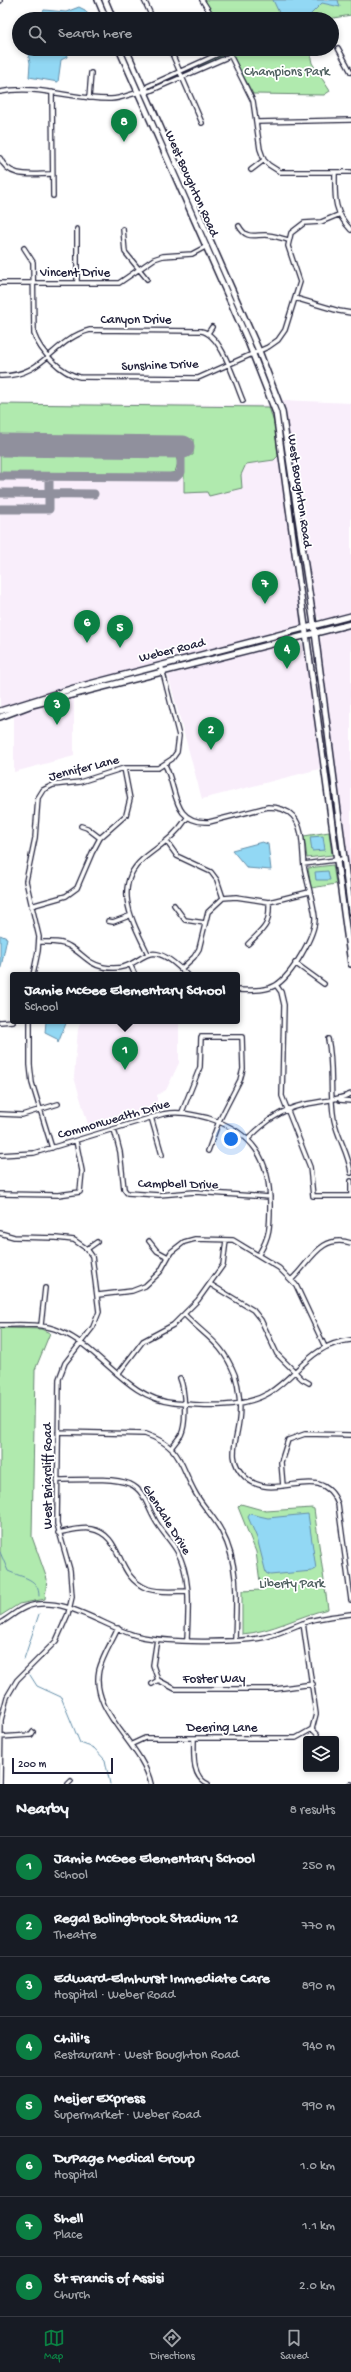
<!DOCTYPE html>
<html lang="en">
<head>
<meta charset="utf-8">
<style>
  :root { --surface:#171b24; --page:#20242c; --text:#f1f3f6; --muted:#9ea1a6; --line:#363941; --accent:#0b8043 }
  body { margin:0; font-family:"Gochi Hand",sans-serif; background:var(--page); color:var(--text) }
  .controls { position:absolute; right:12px; bottom:12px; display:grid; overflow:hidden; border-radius:4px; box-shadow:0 2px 6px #0003 }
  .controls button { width:36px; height:36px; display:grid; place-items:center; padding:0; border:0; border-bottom:1px solid var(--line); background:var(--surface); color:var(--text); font:20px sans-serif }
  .scale { position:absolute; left:12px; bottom:10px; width:101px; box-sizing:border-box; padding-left:4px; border:2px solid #22223b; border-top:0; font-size:11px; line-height:14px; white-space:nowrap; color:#22223b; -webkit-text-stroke:3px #fff; paint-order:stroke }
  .you { position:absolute; left:231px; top:1139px; width:14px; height:14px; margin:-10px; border:3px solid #fff; border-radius:50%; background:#1a73e8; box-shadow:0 0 0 6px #1a73e833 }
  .badge { display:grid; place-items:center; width:26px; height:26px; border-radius:50%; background:var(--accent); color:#fff; font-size:13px; font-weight:700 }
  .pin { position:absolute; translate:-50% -33px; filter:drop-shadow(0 1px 2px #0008) }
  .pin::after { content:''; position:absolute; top:21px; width:14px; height:12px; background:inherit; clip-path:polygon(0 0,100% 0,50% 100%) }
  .popup { position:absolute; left:10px; top:972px; width:230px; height:52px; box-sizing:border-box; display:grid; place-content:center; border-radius:4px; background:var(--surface); filter:drop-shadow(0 1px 3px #0005); font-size:13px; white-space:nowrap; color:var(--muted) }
  .popup b { font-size:15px; color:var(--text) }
  .popup::after { content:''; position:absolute; left:50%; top:100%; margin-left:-8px; border:8px solid transparent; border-top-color:var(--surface) }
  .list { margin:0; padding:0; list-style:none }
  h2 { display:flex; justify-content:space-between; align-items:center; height:52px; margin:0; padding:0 16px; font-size:17px }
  h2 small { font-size:13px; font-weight:400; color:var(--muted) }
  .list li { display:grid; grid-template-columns:26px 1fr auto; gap:12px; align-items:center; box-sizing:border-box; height:60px; padding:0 16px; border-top:1px solid var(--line) }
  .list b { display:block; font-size:15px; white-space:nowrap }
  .list p { margin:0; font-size:13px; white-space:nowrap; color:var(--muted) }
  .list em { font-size:13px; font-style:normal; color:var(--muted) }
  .icon { flex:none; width:22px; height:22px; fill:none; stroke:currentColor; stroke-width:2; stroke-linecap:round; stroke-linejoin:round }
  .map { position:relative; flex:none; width:351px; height:1784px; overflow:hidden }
  .search { position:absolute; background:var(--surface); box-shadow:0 2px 6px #0003; left:12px; right:12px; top:12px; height:44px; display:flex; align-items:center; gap:10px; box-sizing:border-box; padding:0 14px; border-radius:22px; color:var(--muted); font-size:15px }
  .sheet { height:532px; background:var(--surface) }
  nav { display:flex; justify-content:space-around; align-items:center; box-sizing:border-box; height:56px; border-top:1px solid var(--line); background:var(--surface); font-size:11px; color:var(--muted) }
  nav a { display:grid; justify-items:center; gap:2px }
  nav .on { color:var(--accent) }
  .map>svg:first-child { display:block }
  .built { fill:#f9eefb }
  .green { fill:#b0eaae; stroke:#698674 }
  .water { fill:#92d8f4; stroke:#658faa }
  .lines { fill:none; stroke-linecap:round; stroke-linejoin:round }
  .stream { stroke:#658faa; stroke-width:1 }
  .taxiway { stroke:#90909d; stroke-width:9 }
  .runway { stroke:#90909d; stroke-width:23 }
  .street-casing { stroke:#22223b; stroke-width:6 }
  .secondary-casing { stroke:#22223b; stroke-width:8 }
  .street { stroke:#fff; stroke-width:3.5 }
  .secondary { stroke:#fff; stroke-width:5 }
  .labels { text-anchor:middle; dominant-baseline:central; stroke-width:3.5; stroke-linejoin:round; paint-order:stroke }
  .park-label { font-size:13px; fill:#4d5e5e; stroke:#fff }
  .street-label { font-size:13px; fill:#22223b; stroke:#fff }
</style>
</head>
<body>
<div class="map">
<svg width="351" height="1784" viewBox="0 0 351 1784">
  <rect width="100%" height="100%" fill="#fff"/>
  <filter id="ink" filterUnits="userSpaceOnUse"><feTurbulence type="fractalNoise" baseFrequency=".025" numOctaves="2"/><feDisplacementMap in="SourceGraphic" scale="8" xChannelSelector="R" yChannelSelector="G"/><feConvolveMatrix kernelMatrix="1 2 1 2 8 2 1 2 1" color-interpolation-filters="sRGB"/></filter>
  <g filter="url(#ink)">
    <path class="built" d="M281 400 351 403V614L322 621 316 615 292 452Z
      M0 403 271 405 275 417 302 621 300 625 220 649 170 658 0 708Z
      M351 628V889L331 749 319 641 323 634Z
      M296 641 304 644 308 658 323 768 202 799 168 675Z
      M74 697V756L14 772V715L34 707Z
      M81 1021H179V1063L166 1090 157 1095V1110L90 1131 74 1077 78 1029Z"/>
    <path class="green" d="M204 0H351V15L328 19H216Z
      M229 49H309L312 63 330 91 324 95 253 94Z
      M222 54 224 55 223 57 186 72V70Z
      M144 99 185 191 183 190Z
      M0 404 269 407 275 426 278 456 274 460 246 464 241 475 242 488 209 496 207 492 184 493V455H193V439H0Z
      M0 452 175 454 178 463 175 472 168 474 0 473Z
      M329 832 332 855 307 858 304 836Z
      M333 865 336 884 311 888 308 868Z
      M0 1328 41 1329 50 1333 35 1370 32 1537 47 1579 45 1599 19 1604 0 1616Z
      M241 1504 266 1511 312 1508 314 1509 328 1609C298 1616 272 1632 242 1634V1591L261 1590 256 1552 238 1507Z"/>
    <path class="water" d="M273 0H338L340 7 322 3 306 19H282Z
      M79 7 85 10 91 19H38L44 10 66 12Z
      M27 49 66 51 67 57 61 60 58 82 29 77 30 63Z
      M323 836 325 850 312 851 310 837Z
      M262 842 268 844 271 870 247 868 232 850Z
      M328 871 330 880H316L315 872Z
      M0 935 7 938 0 972Z
      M46 1021H67L58 1043 57 1039 45 1033Z
      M250 1514 268 1518 308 1514 316 1569 312 1571 270 1575 266 1573 257 1538 248 1517Z"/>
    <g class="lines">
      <path class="stream" d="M0 1552 8 1571C23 1578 39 1578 39 1596
        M24 1659 39 1614
        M30 1675 37 1686 61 1697 80 1743 94 1748 105 1760 110 1784"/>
      <path class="taxiway" d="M0 476 176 477 181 472V447
        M0 493 94 494
        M0 509H49V477"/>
      <path class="runway" d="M0 445 183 447"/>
      <g class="street-casing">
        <path id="street" d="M144 0 153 19
          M202 0 214 19
          M0 1V0
          M338 48 351 72
          M170 49 202 123
          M227 49 253 101 260 149 264 160 269 165 280 172H351
          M144 91 148 86 227 50
          M0 92C38 84 73 100 111 99 124 99 137 90 150 91L230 56
          M52 92 53 196
          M89 98 91 73
          M257 122 351 120
          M0 158C9 179 32 174 51 174
          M251 170 264 160
          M335 172C335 197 333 211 351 230
          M239 226C246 239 253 235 265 235 273 235 280 238 288 240
          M123 229 125 252 147 279
          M24 248 33 262 34 334C40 351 61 374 80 377L198 378 268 347 278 340 285 330 300 282 288 246 291 233 304 223 321 222 338 215
          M0 283H119L154 259 163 256 192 254 207 246
          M77 283V229
          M295 298 339 311 351 313
          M208 333 212 327
          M0 376C44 377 52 340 90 330L201 331C222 334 235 383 243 401
          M165 765C178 789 171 824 209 822L268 807C277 807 286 809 293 816 304 828 302 851 304 866 307 883 313 900 315 917 316 935 291 976 276 985 264 992 250 990 237 990
          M81 826 87 828 100 838
          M167 842 177 856 211 872 217 880 223 898
          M304 864 343 859
          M174 905 185 920 205 923
          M31 906 66 896 77 888 92 853 100 838 126 815 130 799 124 768
          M108 921 113 922 129 916
          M39 942C49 942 61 941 69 946 82 953 88 964 103 967 146 976 141 927 187 975
          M248 944C264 928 270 927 269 902
          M148 954C134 924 111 887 143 859 161 844 173 839 187 818
          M295 963 324 984
          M130 964 135 975
          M181 969 194 957 199 949 208 912 223 898 236 897 269 902 309 892
          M33 975 38 951 39 937 26 881 35 838 38 798 43 790 53 785 80 782 124 768H158L172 759 177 752 179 736 161 665
          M276 985 281 992 284 1005 282 1096 310 1167 313 1196H351V1181
          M30 1021V1065L32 1083 52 1148
          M0 1022 13 1021
          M328 1039C334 1067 329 1092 334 1120 338 1139 349 1154 351 1173
          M340 1100 351 1101
          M182 1112 200 1067 201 1037H242L243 1069 240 1080 219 1121 208 1151
          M0 1114 22 1115 58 1104
          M151 1117 162 1155
          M114 1129 120 1152 124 1189 127 1193 159 1195 195 1192 270 1197
          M248 1139C264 1123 280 1110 302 1105 319 1101 335 1101 351 1094
          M0 1155 34 1153 163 1114C179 1111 192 1114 208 1118 253 1132 270 1159 270 1205 270 1226 270 1236 259 1254
          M0 1194 58 1195 80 1192 82 1171 76 1141
          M0 1233 14 1237 56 1238 74 1240 87 1249 92 1256 99 1312 93 1327 65 1363 59 1379 57 1524 70 1570 72 1597 68 1614 56 1641 17 1680 7 1697 1 1720 0 1784
          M149 1241 157 1251 168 1257
          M87 1249 97 1242
          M291 1280C310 1263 320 1233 351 1243
          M210 1284 253 1310 261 1320 277 1354 302 1379 309 1383
          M98 1295 132 1291 145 1286 160 1272 171 1252 184 1242 195 1239 233 1240 279 1268 296 1285 325 1347
          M185 1315C207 1338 222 1342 235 1375 239 1388 241 1406 239 1420 237 1441 226 1459 245 1477 275 1505 321 1459 338 1504L351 1600
          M0 1325C20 1325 41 1323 60 1331 101 1348 127 1399 174 1403 203 1406 242 1409 269 1393 299 1374 311 1344 351 1340
          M41 1325 45 1288
          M118 1374 143 1341 173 1325 198 1300 223 1265 226 1240
          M58 1432 145 1434C183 1447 179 1464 196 1494 204 1508 215 1518 222 1532 240 1566 236 1603 235 1640
          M171 1448C174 1444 178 1439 181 1435 187 1423 185 1390 180 1378
          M57 1480C77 1480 112 1477 130 1484 144 1490 147 1506 154 1518 160 1530 170 1539 177 1551 192 1578 188 1610 187 1640
          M283 1486 281 1462 288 1440 305 1434 351 1435
          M58 1533C68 1531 81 1527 91 1529 124 1535 114 1576 148 1589 160 1593 175 1591 188 1591
          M0 1623C10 1618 18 1609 29 1606 65 1595 105 1628 138 1636 168 1643 236 1643 266 1637 281 1633 294 1626 309 1621 323 1617 337 1616 351 1614
          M303 1623 316 1714 312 1729
          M118 1628C112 1642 103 1655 99 1670 90 1713 142 1743 151 1784
          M157 1639 153 1665 158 1680 175 1689H276L313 1684
          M152 1684 158 1680
          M312 1729 317 1734
          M0 1737 31 1735 33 1732
          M194 1738C194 1753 191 1777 208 1784
          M132 1744 145 1738H296L312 1729
          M68 1784 71 1781
          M350 1784H351"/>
      </g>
      <g class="secondary-casing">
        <path id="secondary" d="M98 0 106 19
          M105 0 113 19
          M119 49 247 339 276 413 351 964
          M126 49 259 351 282 411 314 625 351 912
          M0 711 74 688 351 616
          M0 717 32 705 351 624"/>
      </g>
      <use href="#street" class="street"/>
      <use href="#secondary" class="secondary"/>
    </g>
  </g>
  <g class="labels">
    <g class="park-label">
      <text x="287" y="72">Champions Park</text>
      <text x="292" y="1584">Liberty Park</text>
    </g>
    <g class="street-label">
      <text transform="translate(191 184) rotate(66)">West Boughton Road</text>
      <text x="75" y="273">Vincent Drive</text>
      <text x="136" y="320">Canyon Drive</text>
      <text transform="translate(160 366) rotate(-2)">Sunshine Drive</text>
      <text transform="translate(299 491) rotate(82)">West Boughton Road</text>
      <text transform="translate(172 651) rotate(-14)">Weber Road</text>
      <text transform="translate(84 769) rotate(-14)">Jennifer Lane</text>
      <text transform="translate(114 1120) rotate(-16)">Commonwealth Drive</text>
      <text transform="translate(178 1185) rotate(1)">Campbell Drive</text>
      <text transform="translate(48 1476) rotate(-90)">West Briarcliff Road</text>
      <text transform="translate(166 1520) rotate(58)">Glendale Drive</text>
      <text x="214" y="1679">Foster Way</text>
      <text x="222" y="1728">Deering Lane</text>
    </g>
  </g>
</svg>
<div class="controls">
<button><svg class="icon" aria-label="layers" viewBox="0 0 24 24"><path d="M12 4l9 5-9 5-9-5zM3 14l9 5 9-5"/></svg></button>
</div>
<div class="scale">200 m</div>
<div class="you"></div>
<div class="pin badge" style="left:125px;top:1070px">1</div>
<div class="popup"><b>Jamie McGee Elementary School</b>School</div>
<div class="pin badge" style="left:211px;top:750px">2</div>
<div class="pin badge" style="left:57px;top:725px">3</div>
<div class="pin badge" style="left:287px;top:669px">4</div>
<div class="pin badge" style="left:120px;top:648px">5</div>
<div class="pin badge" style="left:87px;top:643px">6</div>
<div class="pin badge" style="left:265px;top:604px">7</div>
<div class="pin badge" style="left:124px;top:142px">8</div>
<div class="search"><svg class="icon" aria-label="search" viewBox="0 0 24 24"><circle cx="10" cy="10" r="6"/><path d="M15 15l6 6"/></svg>Search here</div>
</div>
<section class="sheet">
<h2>Nearby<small>8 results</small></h2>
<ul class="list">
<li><span class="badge">1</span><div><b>Jamie McGee Elementary School</b><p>School</p></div><em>250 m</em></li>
<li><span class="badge">2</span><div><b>Regal Bolingbrook Stadium 12</b><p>Theatre</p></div><em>770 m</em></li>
<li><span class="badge">3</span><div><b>Edward-Elmhurst Immediate Care</b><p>Hospital · Weber Road</p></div><em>890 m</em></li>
<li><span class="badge">4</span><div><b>Chili's</b><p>Restaurant · West Boughton Road</p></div><em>940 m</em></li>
<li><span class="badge">5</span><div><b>Meijer Express</b><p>Supermarket · Weber Road</p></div><em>990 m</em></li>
<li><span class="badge">6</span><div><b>DuPage Medical Group</b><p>Hospital</p></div><em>1.0 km</em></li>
<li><span class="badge">7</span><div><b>Shell</b><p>Place</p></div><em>1.1 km</em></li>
<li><span class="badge">8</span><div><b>St Francis of Assisi</b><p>Church</p></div><em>2.0 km</em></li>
</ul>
</section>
<nav>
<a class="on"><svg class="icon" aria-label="map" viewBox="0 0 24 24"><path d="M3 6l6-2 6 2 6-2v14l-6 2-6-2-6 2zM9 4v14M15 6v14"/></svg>Map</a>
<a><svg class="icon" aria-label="directions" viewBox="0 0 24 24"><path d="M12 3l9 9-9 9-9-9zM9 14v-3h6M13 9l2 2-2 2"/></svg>Directions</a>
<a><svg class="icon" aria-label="saved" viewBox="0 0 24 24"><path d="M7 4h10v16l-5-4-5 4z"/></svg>Saved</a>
</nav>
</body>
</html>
